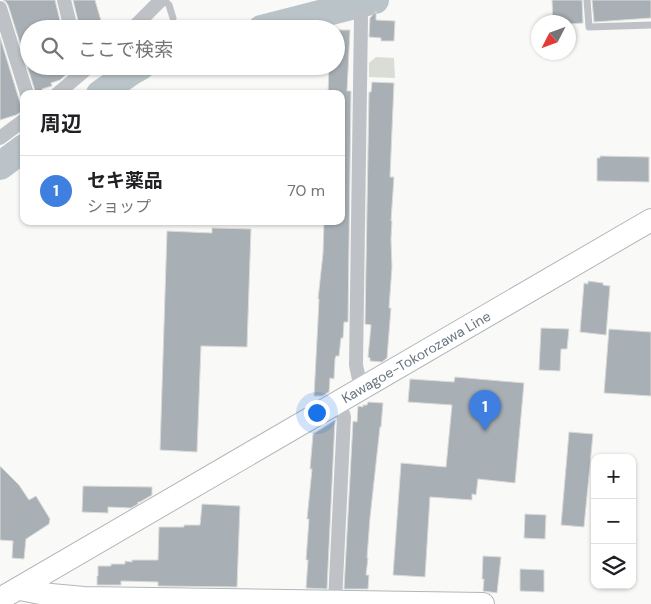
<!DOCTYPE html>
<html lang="ja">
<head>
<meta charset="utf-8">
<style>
  :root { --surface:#fff; --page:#f2f2f2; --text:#202124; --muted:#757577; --line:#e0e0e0; --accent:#d2623d }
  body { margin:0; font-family:"DM Sans","Noto Sans JP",sans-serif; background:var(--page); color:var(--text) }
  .controls { position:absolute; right:15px; bottom:15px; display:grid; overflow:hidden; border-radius:10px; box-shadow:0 1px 4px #0004 }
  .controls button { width:45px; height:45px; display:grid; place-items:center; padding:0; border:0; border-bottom:1px solid var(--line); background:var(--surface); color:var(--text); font:25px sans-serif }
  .compass { position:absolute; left:531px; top:15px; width:45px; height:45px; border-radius:50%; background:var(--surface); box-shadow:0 1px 4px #0004; rotate:228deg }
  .you { position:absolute; left:316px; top:412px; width:18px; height:18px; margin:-12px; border:4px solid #fff; border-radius:50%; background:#1a73e8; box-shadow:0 0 0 8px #1a73e833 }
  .badge { display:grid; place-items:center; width:32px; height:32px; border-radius:50%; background:var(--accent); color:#fff; font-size:16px; font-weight:700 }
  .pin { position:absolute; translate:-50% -41px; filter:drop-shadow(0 1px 2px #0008) }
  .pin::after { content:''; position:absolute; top:26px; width:18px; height:15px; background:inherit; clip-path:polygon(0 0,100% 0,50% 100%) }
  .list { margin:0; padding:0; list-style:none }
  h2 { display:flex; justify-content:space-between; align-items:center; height:65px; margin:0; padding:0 20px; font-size:21px }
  h2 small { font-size:16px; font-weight:400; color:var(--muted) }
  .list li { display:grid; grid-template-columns:32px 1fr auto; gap:15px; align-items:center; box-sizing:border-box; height:70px; padding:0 20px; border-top:1px solid var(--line) }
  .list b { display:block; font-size:19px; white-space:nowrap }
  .list p { margin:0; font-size:16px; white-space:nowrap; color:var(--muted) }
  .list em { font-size:16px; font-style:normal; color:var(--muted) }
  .icon { flex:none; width:28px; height:28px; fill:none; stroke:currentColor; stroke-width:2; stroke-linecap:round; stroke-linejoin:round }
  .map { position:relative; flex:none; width:651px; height:604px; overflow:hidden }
  .search { position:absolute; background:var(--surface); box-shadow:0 1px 4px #0004; left:20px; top:20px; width:325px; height:55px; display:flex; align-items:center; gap:12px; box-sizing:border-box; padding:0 18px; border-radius:28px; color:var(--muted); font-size:19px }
  .panel { position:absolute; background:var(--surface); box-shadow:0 1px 4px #0004; left:20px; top:90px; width:325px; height:135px; border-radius:10px }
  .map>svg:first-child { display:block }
  .green { fill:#d9ddd6 }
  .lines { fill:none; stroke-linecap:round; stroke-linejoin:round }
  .river { stroke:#bac4c8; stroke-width:28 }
  .building { fill:#a9b0b5; stroke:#dbdbd9 }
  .primary-casing { stroke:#b2b7bb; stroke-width:24 }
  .lane { stroke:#bec2c6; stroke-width:7 }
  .street { stroke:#bec2c6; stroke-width:14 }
  .primary { stroke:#fff; stroke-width:22 }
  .labels { text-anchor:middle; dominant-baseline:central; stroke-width:5; stroke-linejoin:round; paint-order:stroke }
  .street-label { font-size:14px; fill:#66747f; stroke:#fff }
</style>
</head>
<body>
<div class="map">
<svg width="651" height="604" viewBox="0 0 651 604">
  <rect width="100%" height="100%" fill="#f9f9f7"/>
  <path class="green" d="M376 57 394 58 395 78 369 77V63Z"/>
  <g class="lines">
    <path class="river" d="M261 29 375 0
      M100 94 132 71 141 66
      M0 166 24 148"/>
  </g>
  <path class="building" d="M3 0H55L62 29H29V66H76L60 80 51 83 52 86 42 89 43 94H36L8 5 6 2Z
    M73 0H95L102 24H101L102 29H80Z
    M552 0H582L583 23 568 24V22H553Z
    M592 0H651V18L594 22Z
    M376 11V20L395 21 394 41H381V38L369 37 370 18Z
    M336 30H350L347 91H351L348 322H344L343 338H341L339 356H336L335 359 334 379 330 378 329 392 322 396H314L318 320 319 299H318L323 253 324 221H341V94H328L329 66H336Z
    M0 37 22 109 20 110 21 112 16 115 0 120Z
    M372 82 394 83 390 177H394L391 221H392L391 239 392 267 389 308H391L387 358 382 362 370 361V358L368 357 371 325 365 324 369 92H371Z
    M600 156 649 157V182L597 181V158H600Z
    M212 228 251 229 247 347 201 346 197 452 160 450 167 231 212 233Z
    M588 281 603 283V285L610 286 606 335 580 332 584 283 588 284Z
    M541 328 569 329 567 349H561L560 371 539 370Z
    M609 329 651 332V396L604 393Z
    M455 377 524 383 515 483 478 479 476 495 472 494V500L430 497 425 577 393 575 401 463 446 467 452 405 408 402 410 379 454 382Z
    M368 402 383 403 381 427H380L370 518 367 558H368L366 575H369L368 589H344L353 421 357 422 358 406 363 407V405H367Z
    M335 420 327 589 306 588 308 560H306L309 519H307L312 469H310L313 434Z
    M569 432 593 434 584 527 561 525Z
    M0 466 19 485 29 500 36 496 50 519 49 524 26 539 24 559 12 558 13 541 0 540Z
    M83 486 152 487V495L140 502H138V504L131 508 108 507V513L82 512Z
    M202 504 240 506 237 587 158 586V582L121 581V585H97V576H98V566H111V564H125V561L132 562V560H158L159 527H184V525H200Z
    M525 514 546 515 545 539 524 538Z
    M483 556 501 557 497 593 483 591 484 579H482Z
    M520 569 544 570V592L520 591Z"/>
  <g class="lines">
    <g class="primary-casing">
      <path id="primary" d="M20 589 51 595 84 598 483 604
        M0 599 651 220"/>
    </g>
    <path class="lane" d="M164 0 169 5 173 18
      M587 0 589 27 651 25"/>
    <path class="street" d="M64 0 71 29
      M0 8 27 94
      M361 17 356 365 361 389
      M132 29 161 0
      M57 94 90 66
      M0 138 24 120
      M335 602 344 417 339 402"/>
    <use href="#primary" class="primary"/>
  </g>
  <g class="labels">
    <g class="street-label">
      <text transform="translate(416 357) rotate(-30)">Kawagoe-Tokorozawa Line</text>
    </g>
  </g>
</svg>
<div class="controls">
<button>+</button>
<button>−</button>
<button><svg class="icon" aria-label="layers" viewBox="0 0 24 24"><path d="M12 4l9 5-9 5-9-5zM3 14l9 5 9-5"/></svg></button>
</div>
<svg class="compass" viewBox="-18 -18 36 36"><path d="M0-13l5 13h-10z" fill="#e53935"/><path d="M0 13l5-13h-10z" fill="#757577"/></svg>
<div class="you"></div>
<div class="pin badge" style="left:485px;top:431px;background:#3f7fe0">1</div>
<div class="search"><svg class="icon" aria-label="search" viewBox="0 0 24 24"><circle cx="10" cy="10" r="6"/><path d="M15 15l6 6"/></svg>ここで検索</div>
<section class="panel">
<h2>周辺<small></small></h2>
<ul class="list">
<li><span class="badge" style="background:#3f7fe0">1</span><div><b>セキ薬品</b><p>ショップ</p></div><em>70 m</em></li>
</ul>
</section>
</div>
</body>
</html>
